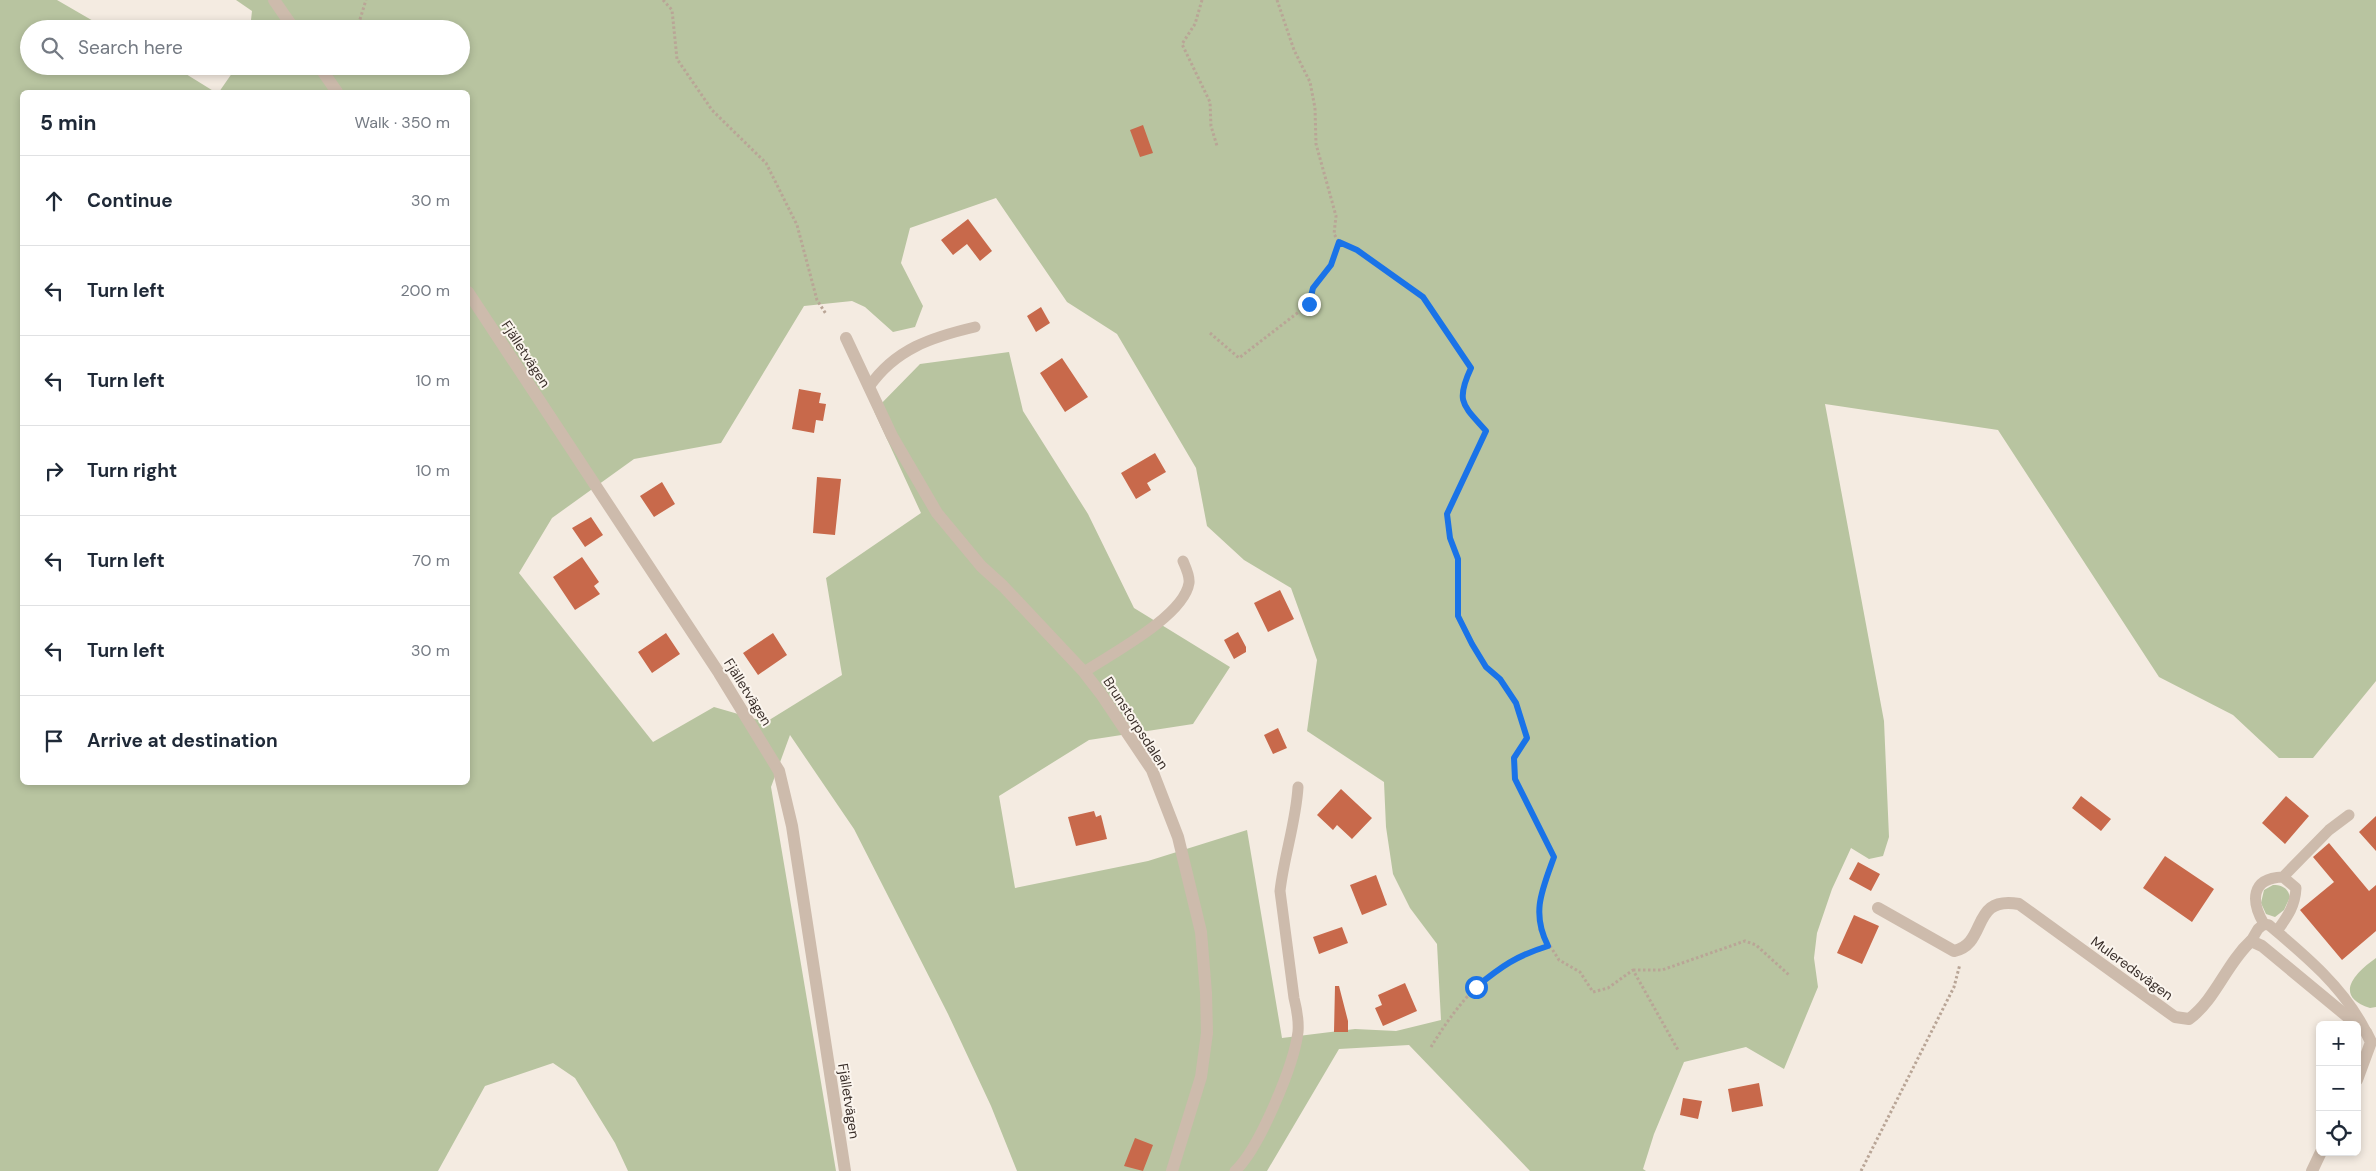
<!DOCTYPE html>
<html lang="en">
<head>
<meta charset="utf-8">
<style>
  :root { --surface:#fff; --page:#f2f2f3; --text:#1f2937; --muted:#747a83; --line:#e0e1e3 }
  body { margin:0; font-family:"DM Sans",sans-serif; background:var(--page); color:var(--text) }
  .controls { position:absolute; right:15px; bottom:15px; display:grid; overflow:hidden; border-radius:8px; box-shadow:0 2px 8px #0003 }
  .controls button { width:45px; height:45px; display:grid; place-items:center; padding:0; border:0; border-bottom:1px solid var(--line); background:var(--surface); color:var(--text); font:25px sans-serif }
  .stop { position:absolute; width:15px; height:15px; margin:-11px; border:4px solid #1a73e8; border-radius:50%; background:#fff }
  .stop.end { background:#1a73e8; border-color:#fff; box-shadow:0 1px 5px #0008 }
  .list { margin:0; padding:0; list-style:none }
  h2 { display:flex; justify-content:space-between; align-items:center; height:65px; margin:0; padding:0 20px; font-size:21px }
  h2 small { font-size:16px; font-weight:400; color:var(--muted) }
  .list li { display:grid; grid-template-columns:32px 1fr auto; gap:15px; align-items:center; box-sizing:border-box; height:90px; padding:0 20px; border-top:1px solid var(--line) }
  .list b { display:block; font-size:19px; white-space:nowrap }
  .list em { font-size:16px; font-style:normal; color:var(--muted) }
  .icon { flex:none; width:28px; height:28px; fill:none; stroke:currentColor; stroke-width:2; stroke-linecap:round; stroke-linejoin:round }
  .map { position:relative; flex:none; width:2376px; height:1171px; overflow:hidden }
  .search { position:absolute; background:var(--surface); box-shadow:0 2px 8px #0003; left:20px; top:20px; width:450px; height:55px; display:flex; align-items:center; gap:12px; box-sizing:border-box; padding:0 18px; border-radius:28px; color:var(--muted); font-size:19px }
  .panel { position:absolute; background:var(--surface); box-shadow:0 2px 8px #0003; left:20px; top:90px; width:450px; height:695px; border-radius:8px }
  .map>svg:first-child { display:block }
  .green { fill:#b8c4a0; fill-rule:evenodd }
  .building { fill:#c8694b }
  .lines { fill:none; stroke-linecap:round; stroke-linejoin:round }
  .path { stroke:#b9a596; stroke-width:3; stroke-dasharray:2.5 2.5; stroke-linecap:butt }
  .service { stroke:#cdbbac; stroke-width:11 }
  .minor { stroke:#cdbbac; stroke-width:12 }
  .route { stroke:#1a73e8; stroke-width:6 }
  .labels { text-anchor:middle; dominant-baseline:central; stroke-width:4; stroke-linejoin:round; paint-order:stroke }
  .street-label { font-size:14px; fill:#3b302b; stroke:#fbf5ee }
</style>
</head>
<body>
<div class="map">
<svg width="2376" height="1171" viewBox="0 0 2376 1171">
  <rect width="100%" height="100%" fill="#f4ebe1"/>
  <path class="green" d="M0 0H57L107 29H29V66H173L215 92H22V782H468V92H219L237 66H461V29H250L252 11 236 0H2376V681L2313 758H2279L2233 715 2159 677 1998 430 1825 404 1884 721 1889 837 1883 856 1869 859 1851 848 1832 889 1817 933 1814 958 1818 987 1784 1069 1746 1047 1684 1062 1654 1134 1643 1169 1646 1171H1530L1409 1045 1339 1049 1267 1171H1017L991 1106 948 1014 854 829 790 735 771 787 836 1171H628L615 1143 575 1078 553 1063 485 1086 438 1171H0ZM996 198 1067 302 1117 334 1196 468 1207 526 1244 560 1291 588 1317 660 1307 731 1384 782 1386 827 1393 874 1410 908 1437 944 1441 1020 1396 1031 1355 1029 1282 1038 1247 830 1148 861 1015 888 999 796 1089 740 1193 724 1230 667 1134 608 1088 514 1023 411 1009 352 920 364 874 411 921 513 826 578 842 675 766 722 714 707 653 742 519 573 552 518 634 459 721 443 804 306 852 301 865 307 893 332 915 327 923 306 901 263 910 228Z
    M2273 885C2282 885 2288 888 2290 897L2284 910 2275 917 2266 914 2261 903 2264 890Z
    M2376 958V1007L2370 1008C2332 996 2356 972 2376 958Z"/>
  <path class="building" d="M1143 125 1153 153 1140 157 1130 130Z
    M968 219 992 251 980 261 967 244 953 255 941 240Z
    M1041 307 1050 323 1036 332 1027 316Z
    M1062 358 1088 397 1065 412 1040 373Z
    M799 389 821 393 819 403 826 404 823 421 816 420 814 433 792 429Z
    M1155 453 1166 472 1147 483 1151 490 1136 499 1121 473Z
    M817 477 841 479 835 535 813 533Z
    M662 482 675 504 654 517 640 496Z
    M591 517 603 535 585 547 572 528Z
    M582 557 599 582 594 586 600 594 575 610 553 577Z
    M1280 590 1294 619 1268 632 1254 603Z
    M1238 632 1246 647V652L1234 659 1224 640Z
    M666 633 680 654 652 673 638 652Z
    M773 633 787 655 758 675 743 653Z
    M1278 728 1287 748 1273 754 1264 735Z
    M1341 789 1372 818 1352 839 1337 825 1333 830 1317 815Z
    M2081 796 2111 819 2101 831 2072 808Z
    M2286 796 2309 816 2285 844 2262 823Z
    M1094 811 1096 817 1101 815 1107 839 1076 846 1068 817Z
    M2376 816V851L2359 832Z
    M2329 843 2369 891 2376 885V931L2342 960 2300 910 2334 882 2313 857Z
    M2165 856 2214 889 2192 922 2143 888Z
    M1858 862 1880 874 1871 891 1849 879Z
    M1376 875 1387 905 1362 915 1350 885Z
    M1854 915 1879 926 1862 964 1837 953Z
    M1342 927 1348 943 1319 954 1313 937Z
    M1405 983 1417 1011 1383 1026 1375 1008 1382 1005 1378 995Z
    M1335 986H1339L1348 1021V1032H1334Z
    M1759 1083 1763 1106 1732 1112 1728 1089Z
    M1683 1098 1702 1101 1698 1119 1680 1115Z
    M1135 1138 1153 1145 1143 1171 1124 1166Z"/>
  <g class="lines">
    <path class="path" d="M663 0 672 10 677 59 712 110 766 163 797 225 817 300 826 314
      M1202 0 1195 24 1182 44 1210 102 1211 126 1217 146
      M1277 0 1294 50 1310 82 1315 108 1316 144 1336 216 1334 234 1339 242 1357 250 1423 297 1471 368C1455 402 1463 405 1485 431L1447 514 1449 538 1458 559V616L1472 644 1487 667 1500 679 1517 703 1527 738 1514 758 1515 779 1554 857 1539 906 1540 930 1559 960 1580 972 1593 992 1608 988 1633 970 1678 1050
      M357 29 366 0
      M1210 333 1239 358 1309 304 1313 288 1331 265 1339 242
      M1633 970H1662L1745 941 1756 945 1789 975
      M1431 1047C1453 1011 1480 975 1519 956 1528 951 1539 949 1548 946
      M1861 1171 1954 987 1960 964"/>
    <path class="service" d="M869 387C895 349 932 337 975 327
      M1084 672C1111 654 1184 616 1189 583 1190 576 1186 568 1183 561
      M2283 877 2329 830 2349 815
      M2264 924C2251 902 2250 878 2283 877L2296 888C2295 907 2287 917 2277 931
      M2251 941 2258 929 2264 924 2269 925C2305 955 2344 988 2365 1030
      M1235 1171C1259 1149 1294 1065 1298 1032 1299 1020 1297 1010 1294 998L1280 891C1284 856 1296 822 1298 787"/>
    <path class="minor" d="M274 0 294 29
      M319 66 337 92
      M468 292 719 673 779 771 792 826 845 1171
      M846 338 892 436 937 513 981 566 1003 586 1084 672 1101 694 1152 770 1178 837 1201 932 1206 993 1207 1033 1201 1077 1172 1171
      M1878 908 1954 951C1988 944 1970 895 2019 904L2175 1017 2189 1019C2216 999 2226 964 2251 941L2262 946 2366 1032 2371 1042 2357 1080
      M2312 1171 2321 1152"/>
  </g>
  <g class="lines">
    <path class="route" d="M1309 304 1313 288 1331 265 1339 242 1357 250 1423 297 1471 368C1455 402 1463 405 1486 431L1447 514 1450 538 1458 559V616L1472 644 1486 667 1500 679 1516 703 1527 738 1514 758 1515 779 1554 857C1542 890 1531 913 1548 946 1516 956 1502 966 1476 987"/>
  </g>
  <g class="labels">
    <g class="street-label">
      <text transform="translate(526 354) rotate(57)">Fjälletvägen</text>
      <text transform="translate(748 692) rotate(58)">Fjälletvägen</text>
      <text transform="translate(1136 723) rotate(57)">Brunstorpsdalen</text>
      <text transform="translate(2132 968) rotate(36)">Muleredsvägen</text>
      <text transform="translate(849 1101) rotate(81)">Fjälletvägen</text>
    </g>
  </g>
</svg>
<div class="controls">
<button>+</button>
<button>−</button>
<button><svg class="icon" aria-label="locate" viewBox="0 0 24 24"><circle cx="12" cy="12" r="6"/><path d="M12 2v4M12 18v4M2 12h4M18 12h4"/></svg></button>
</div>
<div class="stop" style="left:1476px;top:987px"></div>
<div class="stop end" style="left:1309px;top:304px"></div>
<div class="search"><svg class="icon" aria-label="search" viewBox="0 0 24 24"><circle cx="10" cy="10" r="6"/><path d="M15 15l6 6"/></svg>Search here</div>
<section class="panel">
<h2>5 min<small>Walk · 350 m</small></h2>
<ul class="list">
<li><svg class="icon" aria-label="ahead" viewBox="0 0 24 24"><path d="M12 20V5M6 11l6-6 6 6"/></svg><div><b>Continue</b></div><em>30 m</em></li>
<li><svg class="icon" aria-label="left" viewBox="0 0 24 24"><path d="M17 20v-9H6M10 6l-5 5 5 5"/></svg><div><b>Turn left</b></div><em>200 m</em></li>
<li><svg class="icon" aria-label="left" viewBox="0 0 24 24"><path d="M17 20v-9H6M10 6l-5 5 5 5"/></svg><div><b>Turn left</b></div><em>10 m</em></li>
<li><svg class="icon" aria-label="right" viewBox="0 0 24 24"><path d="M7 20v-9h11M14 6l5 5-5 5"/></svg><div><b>Turn right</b></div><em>10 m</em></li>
<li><svg class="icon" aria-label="left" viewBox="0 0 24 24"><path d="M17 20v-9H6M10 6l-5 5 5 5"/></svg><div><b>Turn left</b></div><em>70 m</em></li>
<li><svg class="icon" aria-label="left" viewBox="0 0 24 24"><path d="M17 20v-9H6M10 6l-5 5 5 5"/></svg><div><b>Turn left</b></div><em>30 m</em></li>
<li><svg class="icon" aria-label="arrive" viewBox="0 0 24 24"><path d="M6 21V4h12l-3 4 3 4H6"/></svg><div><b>Arrive at destination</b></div></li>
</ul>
</section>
</div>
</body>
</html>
